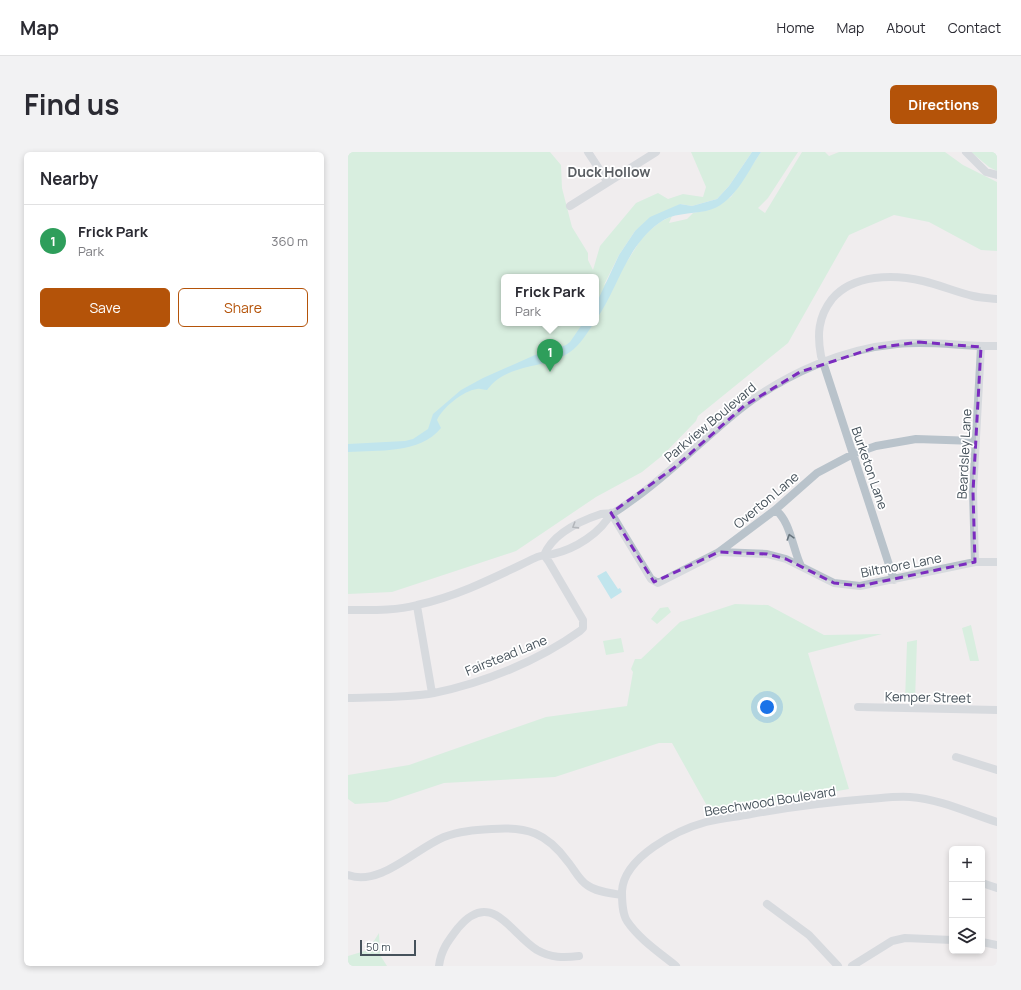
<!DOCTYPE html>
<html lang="en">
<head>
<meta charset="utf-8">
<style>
  :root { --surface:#fff; --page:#f2f2f3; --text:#2b2b33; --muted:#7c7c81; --line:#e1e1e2; --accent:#b45309 }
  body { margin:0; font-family:Manrope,sans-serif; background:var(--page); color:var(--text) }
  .controls { position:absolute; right:12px; bottom:12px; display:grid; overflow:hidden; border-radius:6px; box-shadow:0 2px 6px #0003 }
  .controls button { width:36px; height:36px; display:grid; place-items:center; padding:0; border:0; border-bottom:1px solid var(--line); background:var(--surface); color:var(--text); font:20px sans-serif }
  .scale { position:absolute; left:12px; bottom:10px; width:56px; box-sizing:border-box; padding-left:4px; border:2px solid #46525b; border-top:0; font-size:11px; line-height:14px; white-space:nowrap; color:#46525b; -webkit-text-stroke:3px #fff; paint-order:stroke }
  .you { position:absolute; left:419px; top:555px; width:14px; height:14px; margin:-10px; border:3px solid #fff; border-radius:50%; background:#1a73e8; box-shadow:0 0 0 6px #1a73e833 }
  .badge { display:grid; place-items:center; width:26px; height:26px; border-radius:50%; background:var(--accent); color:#fff; font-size:13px; font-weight:700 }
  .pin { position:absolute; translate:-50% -33px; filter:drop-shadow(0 1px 2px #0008) }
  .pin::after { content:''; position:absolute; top:21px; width:14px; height:12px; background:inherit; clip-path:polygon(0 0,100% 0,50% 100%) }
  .popup { position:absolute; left:153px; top:122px; width:98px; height:52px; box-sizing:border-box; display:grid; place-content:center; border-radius:6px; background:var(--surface); filter:drop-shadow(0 1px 3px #0005); font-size:13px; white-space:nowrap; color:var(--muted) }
  .popup b { font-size:15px; color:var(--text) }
  .popup::after { content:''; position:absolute; left:50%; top:100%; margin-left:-8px; border:8px solid transparent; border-top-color:var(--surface) }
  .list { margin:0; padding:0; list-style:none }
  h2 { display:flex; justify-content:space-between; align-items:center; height:52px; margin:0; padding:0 16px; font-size:17px }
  h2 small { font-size:13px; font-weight:400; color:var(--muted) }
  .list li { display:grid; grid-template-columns:26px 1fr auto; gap:12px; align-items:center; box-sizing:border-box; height:72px; padding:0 16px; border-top:1px solid var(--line) }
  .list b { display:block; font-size:15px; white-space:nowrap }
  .list p { margin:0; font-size:13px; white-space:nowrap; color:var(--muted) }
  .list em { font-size:13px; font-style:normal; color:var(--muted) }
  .actions { display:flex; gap:8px; padding:12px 16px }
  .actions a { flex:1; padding:9px 0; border:1px solid var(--accent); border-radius:6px; text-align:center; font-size:14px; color:var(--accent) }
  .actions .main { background:var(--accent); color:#fff }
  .icon { flex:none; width:22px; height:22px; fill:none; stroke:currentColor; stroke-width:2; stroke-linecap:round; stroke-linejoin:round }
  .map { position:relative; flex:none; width:649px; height:814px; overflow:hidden; border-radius:6px }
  header { display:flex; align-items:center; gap:24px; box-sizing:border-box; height:56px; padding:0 20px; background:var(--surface); border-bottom:1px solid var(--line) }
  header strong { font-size:19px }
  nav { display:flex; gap:22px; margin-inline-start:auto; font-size:14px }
  .intro { display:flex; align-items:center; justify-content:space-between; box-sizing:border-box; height:96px; padding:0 24px }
  h1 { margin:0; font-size:28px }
  .button { padding:10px 18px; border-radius:6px; background:var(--accent); color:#fff; font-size:14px; font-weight:700 }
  main { display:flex; gap:24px; padding:0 24px }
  aside { flex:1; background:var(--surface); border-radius:6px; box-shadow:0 2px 6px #0003 }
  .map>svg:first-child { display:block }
  .green { fill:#bbefcd; fill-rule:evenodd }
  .water { fill:#88dbec }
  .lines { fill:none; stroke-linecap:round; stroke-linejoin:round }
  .minor { stroke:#b9c3cb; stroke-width:8 }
  .oneway { stroke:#68747d }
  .marked { fill:none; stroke:#7b2cbf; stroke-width:3; stroke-dasharray:8 5; stroke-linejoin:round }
  .labels { text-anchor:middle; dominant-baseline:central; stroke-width:3.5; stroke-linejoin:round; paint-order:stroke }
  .street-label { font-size:13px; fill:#46525b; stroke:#fff }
  .neighbourhood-label { font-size:14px; font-weight:bold; fill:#5a5e63; stroke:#fff }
</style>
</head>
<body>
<header>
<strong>Map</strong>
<nav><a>Home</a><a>Map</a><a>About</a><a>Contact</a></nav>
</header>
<div class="intro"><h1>Find us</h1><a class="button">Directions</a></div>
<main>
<aside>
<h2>Nearby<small></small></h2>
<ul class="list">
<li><span class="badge" style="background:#2e9e5b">1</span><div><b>Frick Park</b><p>Park</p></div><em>360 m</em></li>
</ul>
<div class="actions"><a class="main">Save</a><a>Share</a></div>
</aside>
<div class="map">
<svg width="649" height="814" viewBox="0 0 649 814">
  <rect width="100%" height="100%" fill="#f0edee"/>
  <path class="green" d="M0 0H202L213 13 214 36 224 75 240 101V108L245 118 252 94 288 51 310 41 320 47 335 42 355 45 358 35 343 0H404L381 34 369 47 344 54 332 52 287 79 271 103 256 133 280 108 295 84 312 70 324 64 321 71 339 67 345 61 360 58 383 45 413 0H450L420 46 410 56 417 61 454 0H477L481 4 491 0H597L615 13 649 30V99L633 98 581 70 546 63 501 83 440 191 350 264 348 269 315 303 294 320 248 345 168 399 44 440 0 442ZM156 125H248V171H156Z
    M623 0H649V19L641 15Z
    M387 452 420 453 476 483 534 482 460 501 501 637 363 661 324 591H311L207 625 96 631 39 650 7 652 0 647V623L61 613 198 565 279 554 285 520 283 517 287 507H293L332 470Z
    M320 455 323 460 309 472 303 467 312 456Z
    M623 473 631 509H622L614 476Z
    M273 486 276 500 258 503 255 489Z
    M569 488 567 549H557L559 490Z
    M31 781 32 803 39 814H0V804L20 798Z"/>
  <path class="water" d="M404 0H413C398 22 386 53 358 59 342 62 324 61 311 71 278 95 270 136 248 168V152L271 103 287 79 302 65 332 52 344 54 369 47 381 34Z
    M235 171H246C239 181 232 193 222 200 196 218 160 210 139 238 136 238 132 236 129 237 115 239 95 255 89 268L93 276C72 302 30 298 0 300V292L57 289 65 287 80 277 85 262 113 238 135 226 187 203 218 193 222 190Z
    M258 419 270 437 272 436 274 440 263 447 249 424Z"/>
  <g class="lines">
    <path class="minor" d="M240 0 259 29
      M618 0 638 20 649 23
      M222 54 308 0
      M427 358C442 367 445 398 453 414
      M263 361 303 427 310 431 371 400 427 358 469 321 505 302 528 294 568 287 628 289
      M371 400 419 402 438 407 486 431 512 434 627 410H649
      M196 403C205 382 232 369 253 362 257 361 261 362 265 361 271 358 277 353 283 349 324 321 357 284 396 254 440 221 495 197 549 192 583 188 616 195 649 194
      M627 410 625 340 633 195
      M546 428 473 204C469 183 470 165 484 147 505 122 546 122 575 129 592 133 608 140 625 144 633 146 641 146 649 147
      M69 454 84 541
      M0 458C23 458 47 459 69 453 111 444 149 424 187 406 193 403 199 403 205 402 227 397 253 381 263 361
      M0 546C28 545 58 546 86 541 136 531 190 509 232 479L235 476V468L201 410 196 403
      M510 555 649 558
      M608 605 649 618
      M0 723C32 735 67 697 96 685 111 679 128 678 144 677 179 674 199 681 220 710 226 717 231 728 239 733 248 740 263 741 274 743
      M634 731 649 736
      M419 752 461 783 490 814
      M634 790 649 793
      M91 814C93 798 100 789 110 776 143 736 162 781 189 798 203 806 216 806 231 804
      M328 814C312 801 291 787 279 769 274 761 274 749 274 739 276 705 329 678 358 670 373 666 388 665 403 662 442 655 481 650 520 647 534 646 549 644 562 645 592 647 621 661 649 670
      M504 814 544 789 557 786 604 788"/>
  </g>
  <defs><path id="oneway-chevron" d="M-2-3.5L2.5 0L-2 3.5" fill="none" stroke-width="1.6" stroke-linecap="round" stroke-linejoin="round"/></defs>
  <g class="oneway">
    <use href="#oneway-chevron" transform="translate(227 374) rotate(148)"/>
    <use href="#oneway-chevron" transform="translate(442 385) rotate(-107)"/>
  </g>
  <path d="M0 0H649V814H0ZM571 190 633 195 625 340 627 410 512 434 486 431 438 407 419 402 371 400 306 430 263 361 327 315 396 254 452 220 526 196Z" fill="#f0edee" fill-opacity=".55" fill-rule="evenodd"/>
  <path class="marked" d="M571 190 633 195 625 340 627 410 512 434 486 431 438 407 419 402 371 400 306 430 263 361 327 315 396 254 452 220 526 196Z"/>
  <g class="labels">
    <g class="street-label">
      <text transform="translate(362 270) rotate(-40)">Parkview Boulevard</text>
      <text transform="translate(616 302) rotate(-87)">Beardsley Lane</text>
      <text transform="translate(522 316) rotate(71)">Burketon Lane</text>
      <text transform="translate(418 348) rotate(-40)">Overton Lane</text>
      <text transform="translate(553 413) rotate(-11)">Biltmore Lane</text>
      <text transform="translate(158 503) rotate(-22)">Fairstead Lane</text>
      <text transform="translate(580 545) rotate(1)">Kemper Street</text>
      <text transform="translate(422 649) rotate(-9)">Beechwood Boulevard</text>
    </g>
    <g class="neighbourhood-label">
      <text x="261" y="19">Duck Hollow</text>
    </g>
  </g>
</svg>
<div class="controls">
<button>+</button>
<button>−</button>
<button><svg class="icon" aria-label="layers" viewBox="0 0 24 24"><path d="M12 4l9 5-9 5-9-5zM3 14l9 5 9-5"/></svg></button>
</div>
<div class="scale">50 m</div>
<div class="you"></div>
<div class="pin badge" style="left:202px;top:220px;background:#2e9e5b">1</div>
<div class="popup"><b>Frick Park</b>Park</div>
</div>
</main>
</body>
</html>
